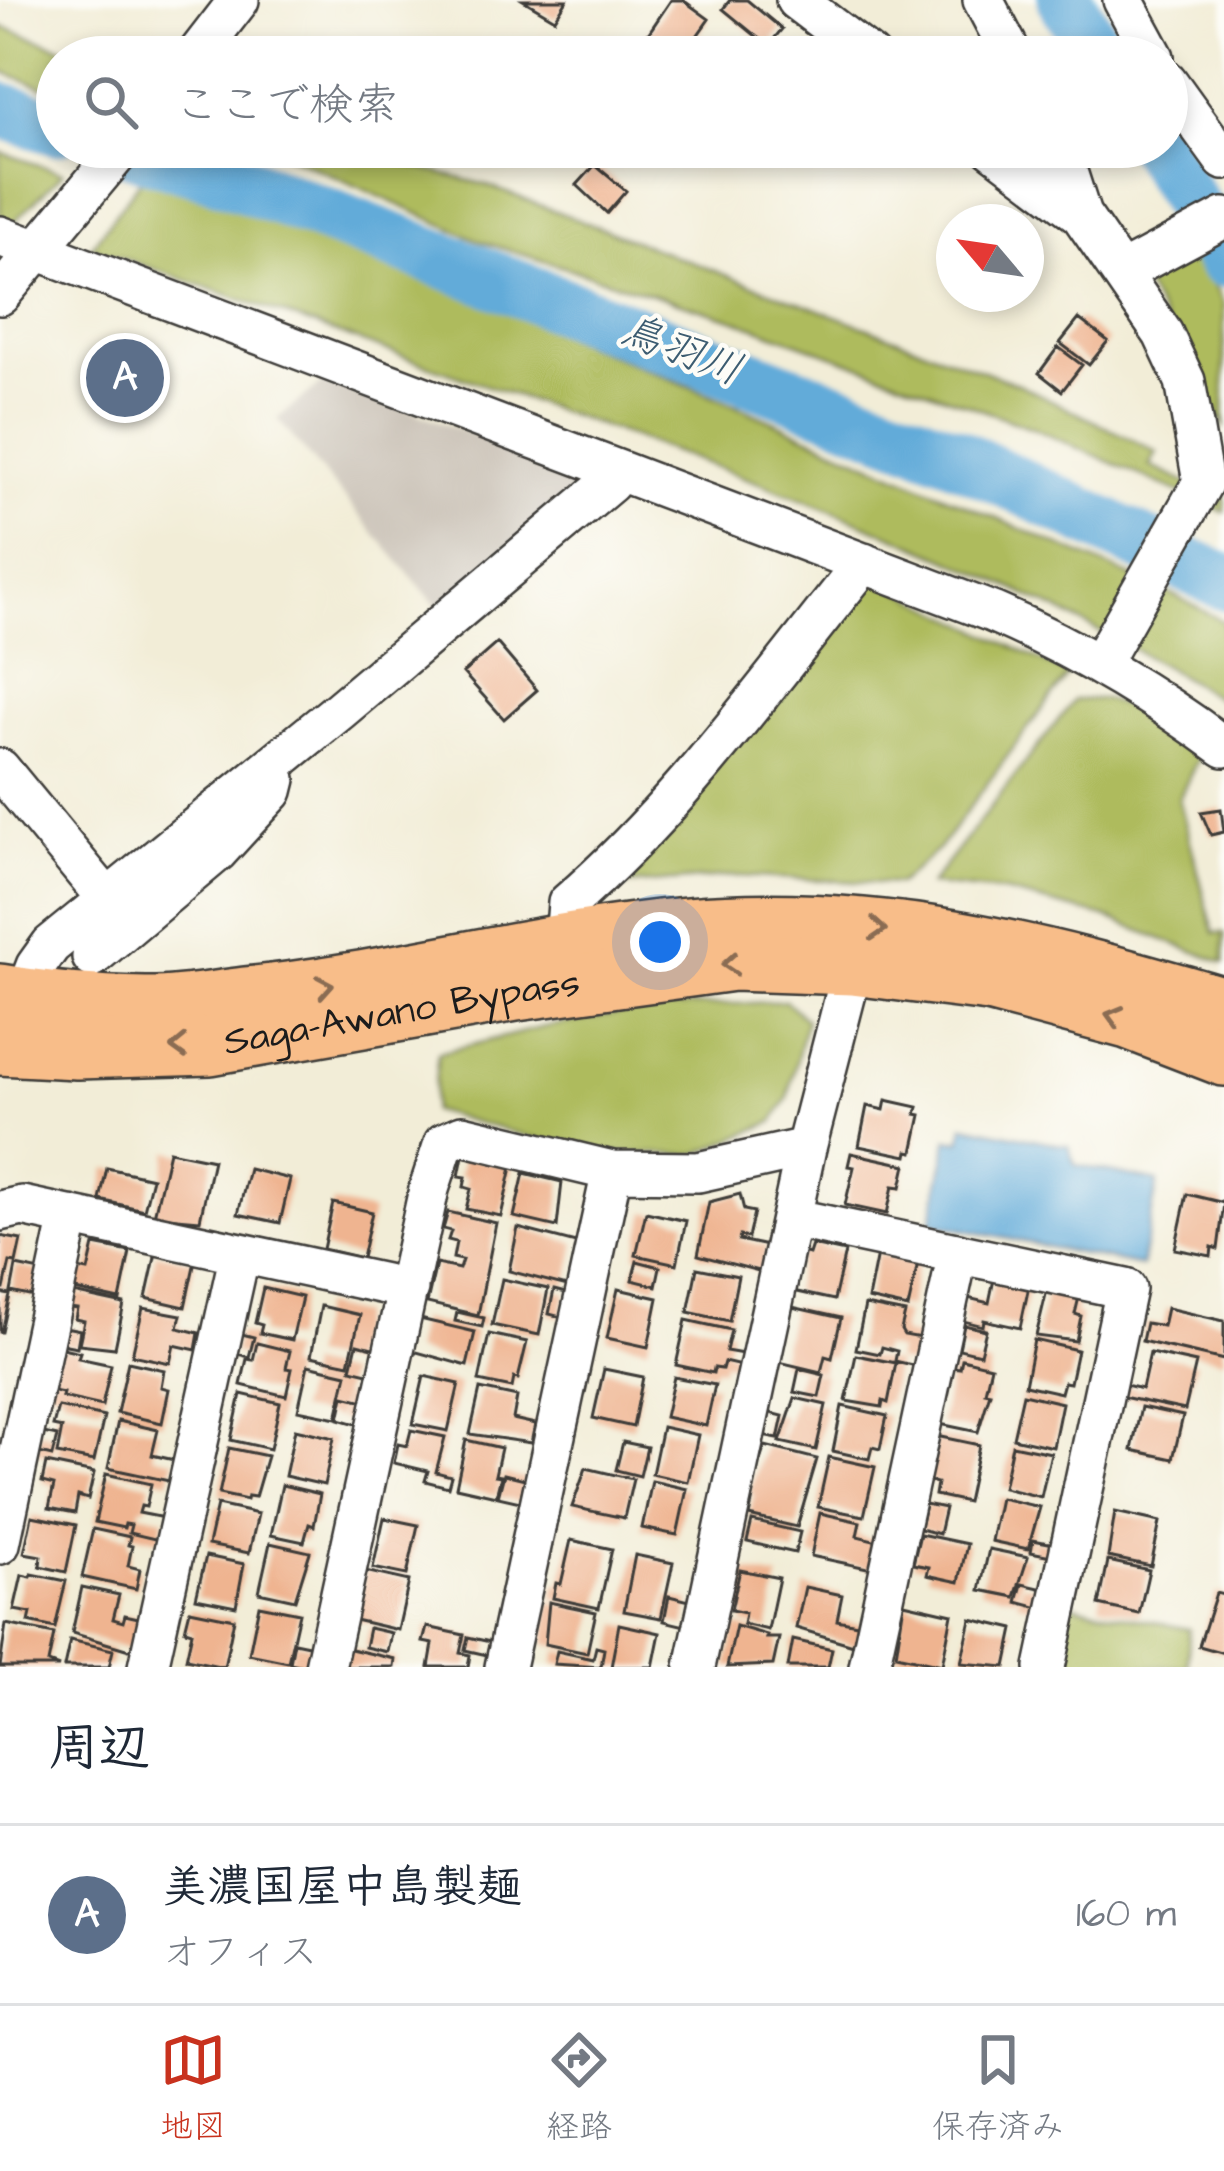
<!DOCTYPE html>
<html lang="ja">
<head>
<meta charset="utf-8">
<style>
  :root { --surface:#fff; --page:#f6f6f7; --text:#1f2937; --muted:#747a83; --line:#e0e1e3; --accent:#c8321e }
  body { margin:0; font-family:"Architects Daughter","Klee One",sans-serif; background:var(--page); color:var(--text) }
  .compass { position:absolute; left:936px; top:204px; width:108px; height:108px; border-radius:50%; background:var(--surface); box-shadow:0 6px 18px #0003; rotate:299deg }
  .you { position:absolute; left:660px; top:942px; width:42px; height:42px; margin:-30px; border:9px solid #fff; border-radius:50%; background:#1a73e8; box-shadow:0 0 0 18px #1a73e833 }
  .badge { display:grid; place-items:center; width:78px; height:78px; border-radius:50%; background:var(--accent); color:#fff; font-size:39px; font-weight:700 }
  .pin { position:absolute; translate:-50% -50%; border:6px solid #fff; box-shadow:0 3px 12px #0006 }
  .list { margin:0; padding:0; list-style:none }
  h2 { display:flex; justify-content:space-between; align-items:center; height:156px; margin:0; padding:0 48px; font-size:51px }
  h2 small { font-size:39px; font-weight:400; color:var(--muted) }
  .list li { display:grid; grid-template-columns:78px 1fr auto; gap:36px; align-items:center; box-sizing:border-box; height:180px; padding:0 48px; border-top:3px solid var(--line) }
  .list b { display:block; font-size:45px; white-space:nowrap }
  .list p { margin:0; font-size:39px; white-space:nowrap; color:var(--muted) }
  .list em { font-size:39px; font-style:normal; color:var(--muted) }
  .icon { flex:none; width:66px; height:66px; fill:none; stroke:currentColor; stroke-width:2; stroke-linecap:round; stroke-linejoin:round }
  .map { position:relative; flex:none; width:1224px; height:1667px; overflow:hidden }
  .search { position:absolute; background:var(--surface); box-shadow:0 6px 18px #0003; left:36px; right:36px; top:36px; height:132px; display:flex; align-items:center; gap:30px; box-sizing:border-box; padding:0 42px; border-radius:66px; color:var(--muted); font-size:45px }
  .sheet { height:336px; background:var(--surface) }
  nav { display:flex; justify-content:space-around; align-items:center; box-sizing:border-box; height:168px; border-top:3px solid var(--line); background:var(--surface); font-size:33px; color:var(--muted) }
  nav a { display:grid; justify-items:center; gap:6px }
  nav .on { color:var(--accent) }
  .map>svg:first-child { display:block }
  .industrial { fill:#cbc3b8 }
  .green { fill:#aebb5d; stroke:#656c3c; stroke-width:3 }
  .water { fill:#62abd9; stroke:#3f647a; stroke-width:3 }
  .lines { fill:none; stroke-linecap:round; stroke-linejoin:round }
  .river { stroke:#62abd9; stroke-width:57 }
  .building { fill:#efb490 }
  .minor-casing { stroke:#3c3b38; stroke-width:44 }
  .highway-casing { stroke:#3c3b38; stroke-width:62 }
  .minor { stroke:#fff; stroke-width:39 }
  .highway { stroke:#f8bd89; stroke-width:57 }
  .oneway { stroke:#8a6c52 }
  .labels { text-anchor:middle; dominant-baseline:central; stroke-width:9; stroke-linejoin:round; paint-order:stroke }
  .street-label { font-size:39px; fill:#1c1c1c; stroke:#fdfcf7 }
  .water-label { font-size:42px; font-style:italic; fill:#3c5c71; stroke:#fdfcf7 }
</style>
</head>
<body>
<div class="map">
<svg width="1224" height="1667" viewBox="0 0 1224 1667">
  <rect width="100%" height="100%" fill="#fdfcf7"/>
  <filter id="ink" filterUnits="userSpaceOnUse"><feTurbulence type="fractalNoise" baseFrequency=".00833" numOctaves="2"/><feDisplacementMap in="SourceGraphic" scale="24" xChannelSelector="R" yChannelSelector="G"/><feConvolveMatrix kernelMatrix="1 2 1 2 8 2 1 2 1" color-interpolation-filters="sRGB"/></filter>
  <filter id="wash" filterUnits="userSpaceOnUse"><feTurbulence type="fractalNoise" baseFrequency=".004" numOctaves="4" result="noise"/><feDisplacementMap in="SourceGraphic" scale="48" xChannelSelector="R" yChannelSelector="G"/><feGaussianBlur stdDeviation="2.7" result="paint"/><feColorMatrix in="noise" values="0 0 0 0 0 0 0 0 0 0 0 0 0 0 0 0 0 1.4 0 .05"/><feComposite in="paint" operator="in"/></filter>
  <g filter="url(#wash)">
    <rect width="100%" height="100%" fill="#f2edd7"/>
    <path class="industrial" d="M328 379 596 481 441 611 277 419Z"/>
    <path class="green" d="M0 26 88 57H57V92L0 71Z
      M269 147H334L483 184 1018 384 1157 452 1150 466 1207 492 1224 469V512L1032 428 733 319 482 242Z
      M0 152 63 173 13 223 0 218Z
      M142 178 206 189 745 409 1178 597 1224 622V702C1024 578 803 497 582 419 418 362 254 304 91 247Z
      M1198 254 1224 304V426L1143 283Z
      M870 576 1068 674 939 849 898 884 736 876 614 886Z
      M1105 699 1154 718 1199 756 1179 799 1214 933H1224V963L1105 917 1004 892 930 885 1074 700Z
      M786 1001 806 1020 788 1098 773 1122 697 1154 592 1153 432 1111 438 1053 544 1027 645 1009Z
      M1070 1604 1189 1629 1188 1667H1059Z"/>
    <path class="water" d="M964 1125 1068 1146 1075 1165 1158 1182 1141 1266 931 1223 948 1139 961 1141Z"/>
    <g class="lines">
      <path class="river" d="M1066 0 1101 57
        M0 110 57 127
        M126 147 218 174 954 455 1224 582
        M1156 147 1224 259"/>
    </g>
    <g id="blocks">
      <path class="building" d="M523 0H567L555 19Z
        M671 0H683L709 19 682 57H674L646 37Z
        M730 0H747L782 29 768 46 723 9Z
        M595 165 626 191 607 213 577 185Z
        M1079 319 1108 341 1089 365 1060 343Z
        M1058 347 1082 365 1062 391 1039 373Z
        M497 643 537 690 504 719 463 673Z
        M1221 809 1224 832 1211 835 1201 812Z
        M886 1100 918 1107 916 1114 921 1115 913 1152 908 1151 907 1156 859 1146 867 1106 884 1110Z
        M169 1151 213 1160 200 1220 154 1216Z
        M851 1153 906 1165 901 1187 893 1186 887 1214 845 1205 854 1167 848 1166Z
        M463 1156 512 1167 501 1216 466 1209 471 1189 464 1187 466 1177 459 1176Z
        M107 1168 152 1178 144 1210 100 1200Z
        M249 1169 290 1179 280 1223 238 1214Z
        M524 1173 562 1182 557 1227 514 1217Z
        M740 1194 744 1210 754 1212 748 1238 740 1236 739 1240 767 1246 762 1272 698 1255 709 1202Z
        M1187 1194 1224 1203 1218 1249 1212 1247 1211 1256 1175 1249Z
        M333 1203 372 1212 362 1258 323 1249Z
        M448 1212 496 1223 478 1315 427 1303 436 1264 459 1269 462 1260 453 1258 456 1242 448 1240 451 1231 443 1229Z
        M646 1212 686 1221 677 1264 636 1255Z
        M518 1228 576 1243 567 1286 509 1271Z
        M0 1236 21 1240 16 1263 10 1262 4 1289 0 1288Z
        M94 1245 130 1252 120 1300 62 1287 67 1267 88 1271Z
        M812 1245 845 1252 834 1300 793 1291 802 1252 809 1254Z
        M156 1253 195 1261 185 1307 146 1298Z
        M877 1254 918 1263 908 1308 868 1299Z
        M637 1261 660 1267 656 1286 632 1280Z
        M16 1266 40 1271 34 1297 11 1292Z
        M697 1268 738 1276 729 1321 688 1312Z
        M502 1279 548 1289 539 1335 492 1325Z
        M994 1279 1029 1286 1020 1328 984 1320 983 1326 963 1321 968 1298 989 1303Z
        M263 1288 302 1297 292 1340 260 1333 262 1325 255 1323Z
        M618 1289 658 1298 648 1347 607 1338Z
        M554 1290 566 1293 561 1317 549 1314Z
        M1047 1290 1079 1297 1075 1314 1081 1316 1076 1341 1036 1336Z
        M0 1293 10 1295 2 1332H0Z
        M73 1293 124 1304 115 1348 79 1344 84 1321 75 1319 77 1309 70 1308Z
        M865 1305 905 1313 901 1330 904 1335 921 1338 916 1366 895 1361 897 1351 882 1347 880 1354 856 1349Z
        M321 1306 360 1315 349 1364 311 1356Z
        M792 1307 841 1318 832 1358 825 1356 821 1372 779 1362Z
        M143 1308 181 1315 178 1328 199 1333 196 1350 174 1345 170 1363 132 1355Z
        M1167 1308 1224 1321V1360L1142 1341 1146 1323 1163 1326Z
        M457 1312 484 1318 482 1327 455 1321Z
        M420 1319 475 1332 467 1366 413 1351Z
        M686 1320 731 1330 726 1351 743 1354 741 1366 724 1362 722 1369 714 1368 713 1373 676 1365Z
        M964 1325 986 1330 980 1354 959 1349Z
        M65 1327 80 1330 77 1347 61 1344Z
        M238 1333 254 1337 249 1357 233 1353Z
        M489 1334 527 1342 518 1379 514 1378 512 1388 479 1381Z
        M1034 1340 1077 1350 1070 1383 1064 1382 1061 1393 1025 1385Z
        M257 1343 290 1351 286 1368 292 1369 286 1396 241 1385 247 1359 253 1360Z
        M357 1344 377 1349 372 1374 351 1369Z
        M58 1347 80 1352 78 1358 111 1365 102 1406 62 1397 63 1393 48 1390Z
        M1150 1353 1196 1363 1185 1410 1123 1397 1126 1385 1142 1389Z
        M856 1355 896 1363 888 1403 883 1401 882 1407 846 1401Z
        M962 1359 991 1366 985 1392 990 1393 978 1432 940 1424 952 1367 960 1368Z
        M128 1362 164 1370 161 1387 169 1389 162 1423 117 1413Z
        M308 1365 347 1374 337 1418 298 1410Z
        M604 1369 643 1377 633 1427 593 1418Z
        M799 1369 824 1375 819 1397 794 1392Z
        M424 1376 459 1384 448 1431 413 1424Z
        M674 1377 715 1385 706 1426 665 1417Z
        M480 1389 517 1397 513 1419 535 1424 531 1443 470 1434Z
        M241 1394 280 1403 270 1449 231 1440Z
        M1023 1394 1062 1403 1053 1447 1013 1438Z
        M344 1396 365 1401 360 1425 339 1419Z
        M795 1398 826 1405 816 1450 780 1442Z
        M842 1406 887 1416 880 1449 872 1447 869 1459 833 1451Z
        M58 1407 104 1417 94 1461 57 1454 62 1428 53 1426Z
        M1141 1407 1183 1416 1173 1459 1132 1450Z
        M767 1412 783 1416 778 1439 762 1436Z
        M118 1421 158 1430 152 1455 174 1460 169 1481 108 1468Z
        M662 1427 698 1435 688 1482 652 1474Z
        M295 1429 334 1438 324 1485 285 1476Z
        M411 1430 445 1437 436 1472 451 1476 448 1487 425 1481 428 1471 394 1463 398 1444 407 1446Z
        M39 1432 57 1436 52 1456 35 1452Z
        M936 1436 979 1445 967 1502 935 1495 937 1483 926 1480Z
        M466 1440 501 1448 495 1475 501 1476 496 1496 456 1487Z
        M623 1442 647 1447 640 1476 616 1470Z
        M1012 1445 1051 1453 1041 1497 1003 1488Z
        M765 1446 817 1459 797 1527 749 1516 754 1494 749 1493Z
        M229 1448 267 1456 255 1497 248 1496 247 1500 219 1494Z
        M829 1457 875 1467 864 1516 818 1507Z
        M46 1463 94 1473 88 1499 78 1496 75 1513 49 1508 54 1485 42 1482Z
        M586 1468 633 1479 624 1518 572 1507Z
        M106 1474 151 1484 146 1507 141 1506 139 1513 164 1518 159 1540 129 1533 131 1525 125 1524 124 1528 95 1522Z
        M504 1474 525 1479 520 1502 498 1497Z
        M652 1481 687 1489 677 1535 642 1528Z
        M282 1485 320 1494 314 1526 309 1524 304 1542 271 1535Z
        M1000 1498 1040 1507 1028 1549 991 1541Z
        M925 1504 945 1508 939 1534 920 1529Z
        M217 1505 258 1514 249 1553 208 1545Z
        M1115 1512 1160 1522 1151 1566 1108 1557Z
        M820 1513 860 1522 857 1536 878 1541 872 1569 811 1556Z
        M32 1516 76 1525 66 1572 40 1566 41 1556 24 1553Z
        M384 1518 418 1525 407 1575 373 1568Z
        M752 1521 800 1532 795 1553 747 1542Z
        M93 1529 130 1537 128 1545 132 1546 128 1566 140 1569 136 1589 82 1577Z
        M920 1534 967 1544 959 1582 927 1575 929 1567 913 1564Z
        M571 1540 612 1549 599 1608 553 1598 556 1583 561 1584Z
        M1033 1540 1054 1544 1051 1556 1031 1552Z
        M270 1543 310 1552 295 1600 259 1592Z
        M989 1549 1028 1557 1015 1597 980 1590Z
        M635 1555 673 1563 661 1618 624 1611Z
        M206 1556 244 1564 236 1606 196 1598Z
        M1108 1561 1149 1570 1139 1614 1099 1605Z
        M740 1570 779 1578 768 1630 743 1624 745 1613 731 1610Z
        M365 1571 409 1581 398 1630 355 1620Z
        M32 1574 66 1581 55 1628 29 1622 31 1613 14 1610 22 1575 31 1577Z
        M1022 1584 1044 1589 1039 1608 1017 1602Z
        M82 1587 119 1595 113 1619 123 1622 125 1615 143 1619 136 1652 72 1633Z
        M805 1587 842 1595 837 1620 862 1625 857 1646 796 1628Z
        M1216 1593 1224 1595V1653L1199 1646Z
        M669 1596 690 1601 685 1626 664 1621Z
        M549 1602 596 1612 587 1653 545 1644Z
        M904 1603 952 1614 942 1665 896 1655Z
        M259 1605 299 1613 288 1662 249 1654Z
        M190 1610 234 1619 224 1667 186 1659 192 1632 185 1630Z
        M971 1619 1014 1629 1006 1667 961 1663Z
        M6 1624 54 1634 48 1663 59 1667H0Z
        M619 1624 660 1633 653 1667H611Z
        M736 1626 767 1635 766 1638H779L773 1665 727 1667Z
        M427 1627 464 1635 460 1653 470 1655 468 1667H429L433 1644 423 1642Z
        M369 1628 391 1633 387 1652 365 1647Z
        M468 1637 490 1642 487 1655 465 1650Z
        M70 1640 113 1650 109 1667H64Z
        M793 1640 832 1649 828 1667H788Z
        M294 1642 313 1646 308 1667 290 1663Z
        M596 1647 604 1649 601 1667 554 1664 557 1651 593 1659Z
        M346 1648 395 1659 394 1667H342Z"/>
    </g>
  </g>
  <g filter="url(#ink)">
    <use href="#blocks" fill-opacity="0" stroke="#3c3b38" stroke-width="3"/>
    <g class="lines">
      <g class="minor-casing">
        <path id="minor" d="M796 0 871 57
          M983 0 1013 57
          M1123 0 1154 57
          M195 57 239 0
          M1167 81 1224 160
          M991 147 1081 215
          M1059 147 1081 215 1163 334 1185 381 1203 482 1099 665
          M0 236 992 612C1075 648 1152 693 1224 747
          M1123 272 1224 218
          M0 295 123 147
          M0 769 107 899
          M565 941 568 903C681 806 770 679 864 563
          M92 957 217 852 273 791 276 779
          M24 997 36 966 51 945 340 710 610 483 618 472
          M0 1211 22 1206 408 1289
          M791 1218 1126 1289 1045 1667
          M0 1544 70 1216
          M148 1667 240 1253
          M325 1667 429 1189 444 1143 462 1135 612 1171 698 1172 806 1148 853 966
          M505 1667 612 1171
          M695 1667 806 1148
          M869 1667 958 1253"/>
      </g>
      <g class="highway-casing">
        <g id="highway">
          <path d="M0 993C47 1001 98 1005 145 1006 178 1007 212 1000 245 996 393 981 538 940 686 926 877 909 1044 953 1224 1006"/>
          <path id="s1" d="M0 1046 77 1050 210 1046 516 992 733 962 853 966 989 983 1128 1020 1224 1057"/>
        </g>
      </g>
      <use href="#minor" class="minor"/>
      <use href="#highway" class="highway"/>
    </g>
    <defs><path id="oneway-chevron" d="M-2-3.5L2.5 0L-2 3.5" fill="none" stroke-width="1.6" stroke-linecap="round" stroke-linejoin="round" transform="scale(3)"/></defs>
    <g class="oneway">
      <use href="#oneway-chevron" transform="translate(878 929) rotate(4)"/>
      <use href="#oneway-chevron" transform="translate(730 964) rotate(176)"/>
      <use href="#oneway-chevron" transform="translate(325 986) rotate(-10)"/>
      <use href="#oneway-chevron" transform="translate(1114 1016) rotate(-164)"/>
      <use href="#oneway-chevron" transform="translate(179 1047) rotate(178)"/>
    </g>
  </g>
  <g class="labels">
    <g class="street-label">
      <text stroke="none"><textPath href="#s1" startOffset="405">Saga-Awano Bypass</textPath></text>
    </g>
    <g class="water-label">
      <text transform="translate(681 351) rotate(21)">鳥羽川</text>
    </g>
  </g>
</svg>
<svg class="compass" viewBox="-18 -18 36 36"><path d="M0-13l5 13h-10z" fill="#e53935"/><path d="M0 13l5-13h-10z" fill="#747a83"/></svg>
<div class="you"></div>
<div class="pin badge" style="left:125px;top:378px;background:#5c6f8a">A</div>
<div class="search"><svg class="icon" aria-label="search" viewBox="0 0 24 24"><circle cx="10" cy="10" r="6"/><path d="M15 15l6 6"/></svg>ここで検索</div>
</div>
<section class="sheet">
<h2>周辺<small></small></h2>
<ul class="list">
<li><span class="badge" style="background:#5c6f8a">A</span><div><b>美濃国屋中島製麺</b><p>オフィス</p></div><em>160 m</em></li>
</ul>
</section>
<nav>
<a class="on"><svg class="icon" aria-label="map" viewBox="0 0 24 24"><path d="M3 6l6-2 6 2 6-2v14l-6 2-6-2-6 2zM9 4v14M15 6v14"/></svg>地図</a>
<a><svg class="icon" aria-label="directions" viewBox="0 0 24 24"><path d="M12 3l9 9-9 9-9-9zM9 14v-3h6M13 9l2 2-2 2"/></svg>経路</a>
<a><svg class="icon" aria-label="saved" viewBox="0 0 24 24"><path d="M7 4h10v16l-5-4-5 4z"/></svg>保存済み</a>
</nav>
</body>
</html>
